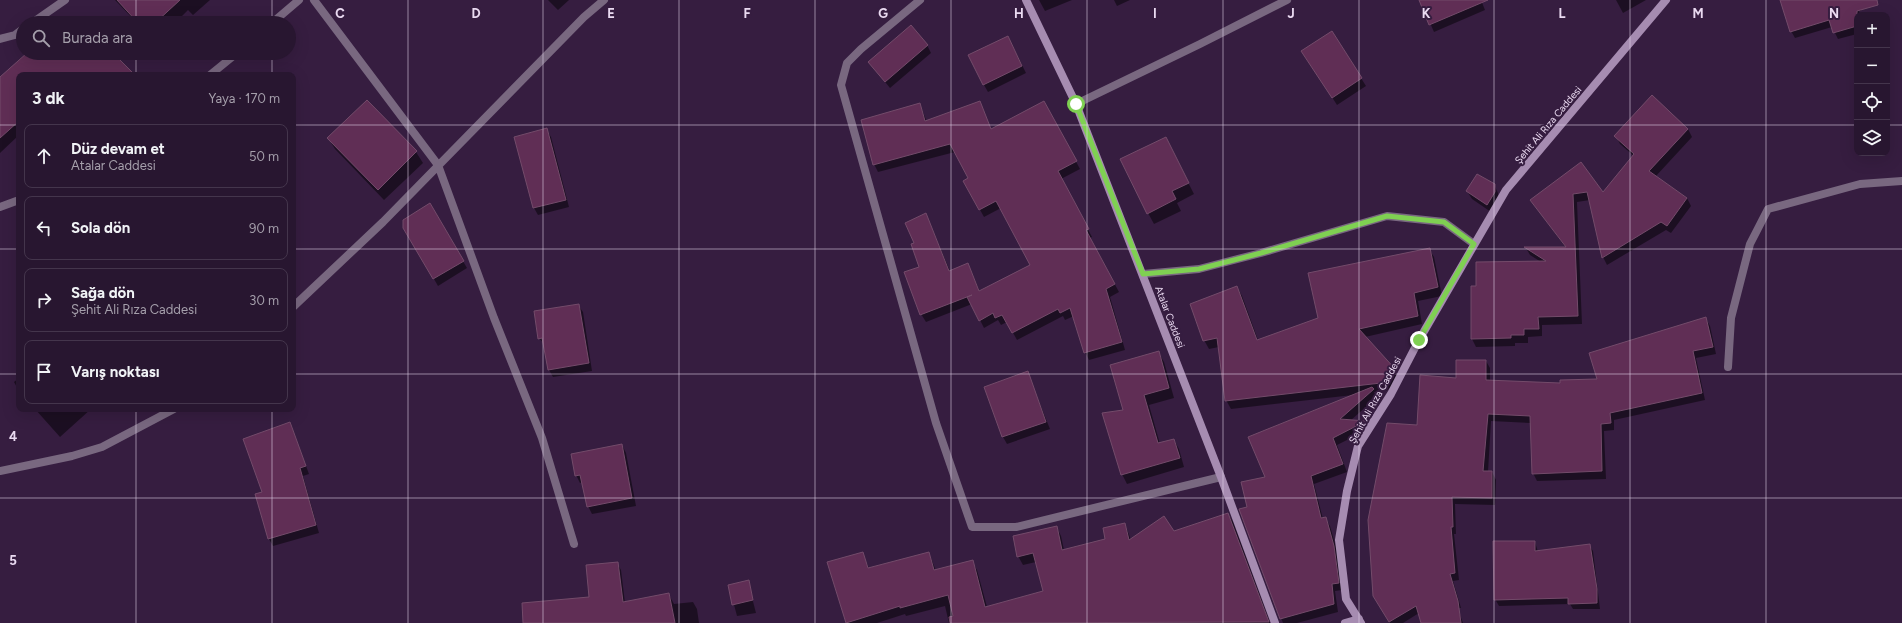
<!DOCTYPE html>
<html lang="tr">
<head>
<meta charset="utf-8">
<style>
  :root { --surface:#281630; --page:#34233c; --text:#f1f3f6; --muted:#a59fab; --line:#44354c }
  body { margin:0; font-family:Figtree,sans-serif; background:var(--page); color:var(--text) }
  .controls { position:absolute; right:12px; top:12px; display:grid; overflow:hidden; border-radius:8px; box-shadow:0 4px 16px #0002 }
  .controls button { width:36px; height:36px; display:grid; place-items:center; padding:0; border:0; border-bottom:1px solid var(--line); background:var(--surface); color:var(--text); font:20px sans-serif }
  .stop { position:absolute; width:12px; height:12px; margin:-9px; border:3px solid #7fd052; border-radius:50%; background:#fff }
  .stop.end { background:#7fd052; border-color:#fff; box-shadow:0 1px 4px #0008 }
  .list { margin:0; padding:0; list-style:none }
  h2 { display:flex; justify-content:space-between; align-items:center; height:52px; margin:0; padding:0 16px; font-size:17px }
  h2 small { font-size:13px; font-weight:400; color:var(--muted) }
  .list li { display:grid; grid-template-columns:26px 1fr auto; gap:12px; align-items:center; box-sizing:border-box; height:64px; margin:0 8px 8px; padding:0 8px; border:1px solid var(--line); border-radius:8px }
  .list b { display:block; font-size:15px; white-space:nowrap }
  .list p { margin:0; font-size:13px; white-space:nowrap; color:var(--muted) }
  .list em { font-size:13px; font-style:normal; color:var(--muted) }
  .icon { flex:none; width:22px; height:22px; fill:none; stroke:currentColor; stroke-width:2; stroke-linecap:round; stroke-linejoin:round }
  .map { position:relative; flex:none; width:1902px; height:623px; overflow:hidden }
  .search { position:absolute; background:var(--surface); box-shadow:0 4px 16px #0002; left:16px; top:16px; width:280px; height:44px; display:flex; align-items:center; gap:10px; box-sizing:border-box; padding:0 14px; border-radius:22px; color:var(--muted); font-size:15px }
  .panel { position:absolute; background:var(--surface); box-shadow:0 4px 16px #0002; left:16px; top:72px; width:280px; height:340px; border-radius:8px }
  .map>svg:first-child { display:block }
  .shadow { fill:#0007 }
  .building { fill:#602e55; stroke:#734b6a }
  .lines { fill:none; stroke-linecap:round; stroke-linejoin:round }
  .street { stroke:#796880; stroke-width:8 }
  .secondary { stroke:#a68cb1; stroke-width:8 }
  .route { stroke:#7fd052; stroke-width:5 }
  .grid { fill:none; stroke:#eadaf1; stroke-width:1; stroke-opacity:0.55 }
  .labels { text-anchor:middle; dominant-baseline:central; stroke-width:4; stroke-linejoin:round; paint-order:stroke }
  .street-label { font-size:10px; fill:#eadaf1; stroke:#361d40 }
  .grid-label { font-size:13px; text-anchor:middle; font-weight:bold; fill:#eadaf1; stroke:#361d40; stroke-width:4; stroke-linejoin:round; paint-order:stroke }
</style>
</head>
<body>
<div class="map">
<svg width="1902" height="623" viewBox="0 0 1902 623">
  <rect width="100%" height="100%" fill="#361d40"/>
  <path class="shadow" d="M115 0H210L193 15 188 10 175 23 171 19 167 23H137Z
    M548 0H569L558 10Z
    M1039 0H1072L1045 11Z
    M1114 0H1130L1117 6Z
    M1420 0H1481L1485 10 1434 32Z
    M1616 0H1646L1623 13Z
    M1781 0H1858L1861 11H1859L1860 15H1857V34L1838 39 1832 27 1795 38 1791 31Z
    M1332 32 1366 86 1337 105 1307 58Z
    M927 45 931 53 890 88 869 62Z
    M1012 45 1026 73 988 92 984 85Z
    M28 53H111L134 75H19V135L0 153V78Z
    M367 101 416 152 423 163 384 200 335 149 328 138Z
    M979 102 991 130 1044 102 1080 169 1061 179 1092 237 1090 238 1119 292 1110 297 1125 350 1089 360 1085 352 1074 316 1065 320 1063 316 1017 340 1007 322 1001 325 998 320 984 328 972 304 926 322 921 314 920 267 915 244 926 215 950 271 968 264 980 292 1032 265 1001 208 984 217 964 181 970 178 955 152 878 172 874 164 920 105 927 122Z
    M546 129 551 137 569 207 538 215 534 208 515 137Z
    M1688 129 1692 137 1656 176 1687 198 1691 206 1671 233 1666 230 1607 265 1603 257 1590 200 1577 202 1582 324 1542 325V336L1528 337V343H1515V346L1476 347 1472 339 1477 287 1541 262 1530 255 1526 248H1566L1531 200 1580 164 1603 194 1634 156 1620 144 1616 136Z
    M1171 149 1194 194 1177 203 1181 211 1154 224 1148 213Z
    M1494 185 1498 193V200L1491 212 1472 199 1467 191Z
    M430 205 467 268 438 286 404 227Z
    M1429 249 1434 257 1442 296 1418 301 1422 324 1365 337 1395 371 1400 379 1386 391 1374 392 1377 397 1350 421 1365 422 1369 429 1337 445 1347 472 1314 484 1323 519 1325 518 1330 526 1338 554 1342 590 1335 591 1338 612 1297 623H1283L1240 510 1248 507 1266 477 1353 395 1231 409 1226 400 1219 347 1209 349 1204 340 1237 287 1242 296 1258 340 1319 318Z
    M578 305 583 312 592 371 553 377 549 370 545 345 539 338Z
    M1706 319 1710 326 1716 354 1696 358 1705 400 1614 420V430L1604 431 1606 479 1537 481 1533 473 1531 423 1491 421 1488 472H1492L1496 480 1495 505 1455 504 1456 534H1454L1459 580 1453 581 1461 608H1451L1459 612 1463 623H1422L1419 613 1403 623H1390L1374 596 1418 426 1457 379 1486 361 1490 368V381L1561 384 1599 380Z
    M1158 352 1164 362 1174 398 1149 405 1160 444 1174 440 1179 449 1184 467 1127 484 1122 474 1124 411Z
    M1027 372 1050 429 1007 444 1003 437Z
    M19 378V391L14 382Z
    M35 409H91L60 437Z
    M290 423 309 474 303 476 319 533 273 546 269 539 263 493Z
    M622 445 626 453 636 506 592 514 588 506 583 482 580 483 576 475Z
    M1228 514 1233 522 1270 623H949L945 606 906 616 905 614 877 623H847L828 563 862 553 869 568 929 553 936 571 972 562 977 570 987 607 1044 592 1036 562 1023 565 1018 556 1057 528 1061 536 1064 550 1107 540 1125 524 1131 540 1173 532Z
    M1535 542 1538 552 1589 545 1593 551 1600 609H1573L1570 604 1499 606 1495 599Z
    M617 563 621 570 625 603 669 595 674 604 693 602 697 609 699 623H524L590 598Z
    M748 582 756 613 737 616 729 586Z"/>
  <path class="building" d="M117 0H180L155 23H138Z
    M1419 0H1488L1429 25Z
    M1780 0H1877L1878 5 1857 11V26L1833 33 1829 20 1790 32Z
    M911 25 928 45 885 82 868 62Z
    M1332 31 1362 78 1332 98 1301 51Z
    M1008 36 1022 66 983 85 968 55Z
    M27 53H113L135 75H19V121L0 138V77Z
    M1652 95 1688 129 1649 171 1687 198 1667 226 1661 222 1602 258 1587 192 1573 194 1578 316 1538 317 1539 329H1524V335H1511V338L1471 339V286H1476V262L1546 261 1524 247H1566L1530 200 1581 162 1603 192 1634 154 1614 136Z
    M367 100 417 151 378 190 327 138Z
    M980 101 991 129 1044 101 1077 161 1058 171 1089 229 1086 230 1115 284 1106 289 1122 342 1084 353 1070 308 1060 313 1058 309 1012 333 1002 315 995 318 993 313 979 321 967 297 972 295 920 315 904 272 919 267 911 244 914 243 905 223 926 213 949 271 968 263 979 291 1030 265 996 201 979 210 963 181 968 178 950 144 873 165 861 120 920 103 925 121Z
    M547 128 566 200 533 208 514 137Z
    M1166 137 1189 183 1172 191 1176 199 1147 214 1120 159Z
    M1477 174 1495 184V192L1487 205 1466 191Z
    M430 203 464 261 433 279 403 228V220Z
    M1430 248 1438 287 1414 293 1418 316 1359 329 1396 370 1381 383 1225 401 1217 338 1203 341 1190 304 1237 286 1257 340 1318 318 1308 273Z
    M579 304 589 363 548 370 542 338 538 339 534 311Z
    M1706 317 1713 347 1693 351 1702 393 1610 413 1611 423 1601 424 1602 471 1532 474 1530 416 1488 414 1483 471H1492V498L1452 497 1453 527H1451L1455 573 1450 574 1458 601 1461 623H1421L1416 606 1389 622 1373 596 1368 520 1387 423 1417 425 1420 375 1456 378V360H1486V380L1560 383V380L1597 379 1589 353Z
    M1159 351 1169 388 1144 395 1158 443 1174 439 1180 458 1121 475 1102 413 1123 410 1110 365Z
    M1028 371 1046 422 1002 437 984 387Z
    M1372 387 1374 389 1340 419 1366 421 1333 438 1343 464 1311 476 1321 518 1326 517 1334 546 1339 583 1332 584 1334 604 1280 619 1239 509 1247 507 1241 482 1265 477 1248 437Z
    M290 422 306 466 300 468 316 525 268 539 255 494 262 492 243 439Z
    M622 444 632 498 587 507 580 475 575 476 571 454Z
    M1228 513 1269 622 950 623 949 617 953 616 948 595 900 608V606L846 623 827 562 863 552 868 568 929 552 934 570 973 560 985 607 1043 591 1033 553 1017 557 1013 536 1057 526 1062 550 1105 539 1103 528 1125 523 1129 540 1164 516 1174 531Z
    M1493 541H1535V551L1590 544 1597 589V603L1568 604V598L1494 600Z
    M618 562 623 602 669 593 675 623H523L522 603 589 597 586 565Z
    M749 580 753 600 732 605 728 585Z"/>
  <g class="lines">
    <path class="street" d="M314 0 438 165 494 318 542 438 574 544
      M920 0 861 49 847 63 841 85 936 423 972 527H1016L1221 477
      M32 23 65 0
      M272 23 299 0
      M0 39 15 35 23 29
      M210 75 237 53
      M1076 104 1200 44 1287 0
      M0 207 19 200
      M1143 274 1199 269 1261 253 1387 216 1444 222 1474 244
      M293 307 383 222 584 17 604 0
      M1728 367 1731 318 1750 244 1768 209 1860 184 1902 181
      M0 471 72 456 102 447 174 409"/>
    <path class="secondary" d="M1026 0 1076 104 1221 477 1275 623
      M1345 623 1359 619
      M1361 623 1346 599 1339 540 1347 491 1358 446 1391 394 1419 340 1506 190 1666 0"/>
  </g>
  <g class="lines">
    <path class="route" d="M1076 104 1143 274 1199 269 1261 253 1387 216 1444 222 1474 244 1419 340"/>
  </g>
  <path class="grid" d="M136 0V23M272 0V23M408 0V623M543 0V623M679 0V623M815 0V623M951 0V623M1087 0V623M1223 0V623M1359 0V623M1494 0V623M1630 0V623M1766 0V623M136 53V75M272 53V75M0 125H19M293 125H1857M1887 125H1902M0 249H19M293 249H1902M0 374H19M293 374H1902M136 409V623M272 409V623M0 498H1902"/>
  <g class="labels">
    <g class="street-label">
      <text transform="translate(1548 125) rotate(-50)">Şehit Ali Rıza Caddesi</text>
      <text transform="translate(1170 317) rotate(69)">Atalar Caddesi</text>
      <text transform="translate(1375 400) rotate(-61)">Şehit Ali Rıza Caddesi</text>
    </g>
  </g>
  <g class="grid-label">
    <text x="340" y="18">C</text>
    <text x="476" y="18">D</text>
    <text x="611" y="18">E</text>
    <text x="747" y="18">F</text>
    <text x="883" y="18">G</text>
    <text x="1019" y="18">H</text>
    <text x="1155" y="18">I</text>
    <text x="1291" y="18">J</text>
    <text x="1426" y="18">K</text>
    <text x="1562" y="18">L</text>
    <text x="1698" y="18">M</text>
    <text x="1834" y="18">N</text>
    <text x="13" y="441">4</text>
    <text x="13" y="565">5</text>
  </g>
</svg>
<div class="controls">
<button>+</button>
<button>−</button>
<button><svg class="icon" aria-label="locate" viewBox="0 0 24 24"><circle cx="12" cy="12" r="6"/><path d="M12 2v4M12 18v4M2 12h4M18 12h4"/></svg></button>
<button><svg class="icon" aria-label="layers" viewBox="0 0 24 24"><path d="M12 4l9 5-9 5-9-5zM3 14l9 5 9-5"/></svg></button>
</div>
<div class="stop" style="left:1076px;top:104px"></div>
<div class="stop end" style="left:1419px;top:340px"></div>
<div class="search"><svg class="icon" aria-label="search" viewBox="0 0 24 24"><circle cx="10" cy="10" r="6"/><path d="M15 15l6 6"/></svg>Burada ara</div>
<section class="panel">
<h2>3 dk<small>Yaya · 170 m</small></h2>
<ul class="list">
<li><svg class="icon" aria-label="ahead" viewBox="0 0 24 24"><path d="M12 20V5M6 11l6-6 6 6"/></svg><div><b>Düz devam et</b><p>Atalar Caddesi</p></div><em>50 m</em></li>
<li><svg class="icon" aria-label="left" viewBox="0 0 24 24"><path d="M17 20v-9H6M10 6l-5 5 5 5"/></svg><div><b>Sola dön</b></div><em>90 m</em></li>
<li><svg class="icon" aria-label="right" viewBox="0 0 24 24"><path d="M7 20v-9h11M14 6l5 5-5 5"/></svg><div><b>Sağa dön</b><p>Şehit Ali Rıza Caddesi</p></div><em>30 m</em></li>
<li><svg class="icon" aria-label="arrive" viewBox="0 0 24 24"><path d="M6 21V4h12l-3 4 3 4H6"/></svg><div><b>Varış noktası</b></div></li>
</ul>
</section>
</div>
</body>
</html>
